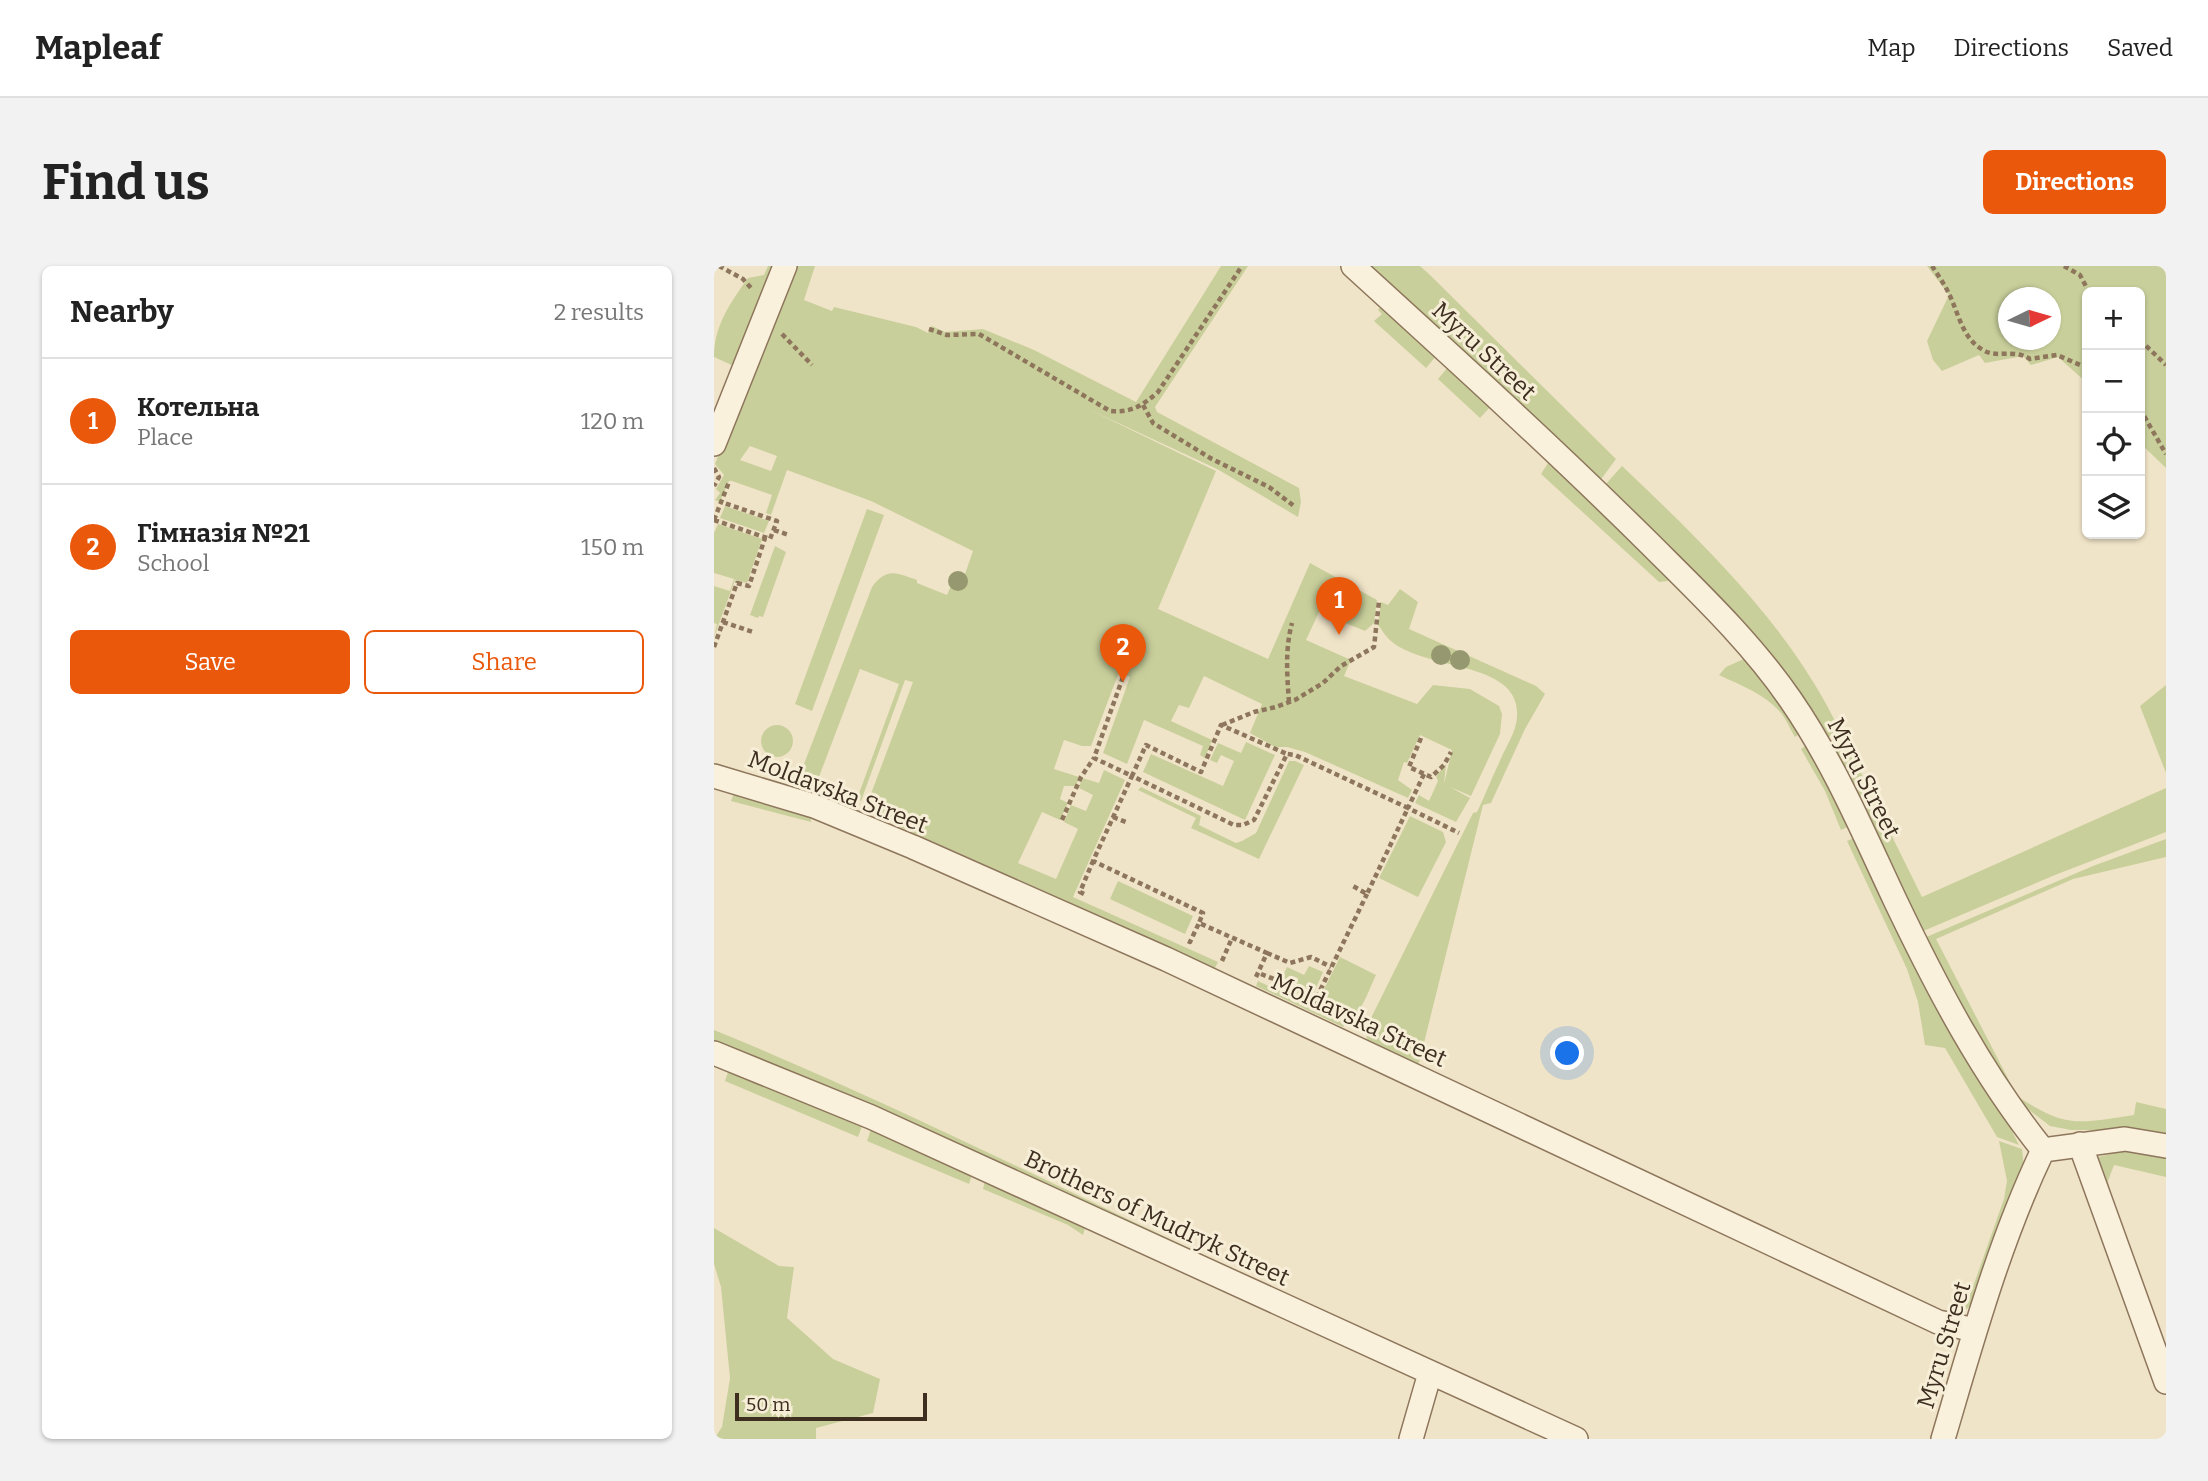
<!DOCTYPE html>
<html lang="en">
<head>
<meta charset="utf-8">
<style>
  :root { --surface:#fff; --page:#f2f2f2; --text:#222; --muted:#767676; --line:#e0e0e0; --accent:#ea580c }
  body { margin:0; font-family:Bitter,serif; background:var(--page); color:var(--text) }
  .controls { position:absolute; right:21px; top:21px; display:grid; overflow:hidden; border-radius:10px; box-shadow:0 2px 5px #0004 }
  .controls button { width:63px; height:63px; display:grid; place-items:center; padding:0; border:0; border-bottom:2px solid var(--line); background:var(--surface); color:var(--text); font:35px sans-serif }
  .compass { position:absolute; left:1284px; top:21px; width:63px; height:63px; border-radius:50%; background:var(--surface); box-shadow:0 2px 5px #0004; rotate:85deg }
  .scale { position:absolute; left:21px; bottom:18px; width:192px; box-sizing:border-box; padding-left:7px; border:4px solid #3d2e20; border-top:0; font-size:19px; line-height:24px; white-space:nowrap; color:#3d2e20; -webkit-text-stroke:5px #f7eed8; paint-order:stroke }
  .you { position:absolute; left:854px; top:788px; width:24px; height:24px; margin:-18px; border:5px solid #fff; border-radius:50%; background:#1a73e8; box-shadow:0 0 0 10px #1a73e833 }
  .badge { display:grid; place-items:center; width:46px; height:46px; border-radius:50%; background:var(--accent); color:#fff; font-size:23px; font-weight:700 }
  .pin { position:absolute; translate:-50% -58px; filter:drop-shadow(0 2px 4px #0008) }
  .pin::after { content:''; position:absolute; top:37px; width:24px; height:21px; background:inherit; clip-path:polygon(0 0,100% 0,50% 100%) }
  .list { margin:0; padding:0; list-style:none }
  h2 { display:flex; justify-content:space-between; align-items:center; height:91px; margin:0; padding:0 28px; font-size:30px }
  h2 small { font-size:23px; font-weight:400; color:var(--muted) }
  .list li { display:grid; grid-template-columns:46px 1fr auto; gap:21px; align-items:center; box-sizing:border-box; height:126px; padding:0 28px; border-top:2px solid var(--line) }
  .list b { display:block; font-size:26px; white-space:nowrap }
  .list p { margin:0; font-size:23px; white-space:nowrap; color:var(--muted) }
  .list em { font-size:23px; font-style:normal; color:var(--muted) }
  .actions { display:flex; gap:14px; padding:21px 28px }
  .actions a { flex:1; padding:16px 0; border:2px solid var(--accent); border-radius:10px; text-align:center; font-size:24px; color:var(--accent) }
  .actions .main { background:var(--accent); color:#fff }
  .icon { flex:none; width:38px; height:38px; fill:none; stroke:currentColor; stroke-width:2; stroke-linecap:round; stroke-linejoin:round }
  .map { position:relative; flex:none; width:1452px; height:1173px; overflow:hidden; border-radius:10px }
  header { display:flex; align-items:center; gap:42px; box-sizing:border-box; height:98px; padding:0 35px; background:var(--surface); border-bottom:2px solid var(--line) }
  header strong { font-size:33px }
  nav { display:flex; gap:38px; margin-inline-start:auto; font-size:24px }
  .intro { display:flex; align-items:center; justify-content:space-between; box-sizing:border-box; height:168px; padding:0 42px }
  h1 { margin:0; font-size:49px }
  .button { padding:18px 32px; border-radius:10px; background:var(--accent); color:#fff; font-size:24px; font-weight:700 }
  main { display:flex; gap:42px; padding:0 42px }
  aside { flex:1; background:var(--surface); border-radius:10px; box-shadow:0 2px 5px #0004 }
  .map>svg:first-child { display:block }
  .green { fill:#c9cf9b; fill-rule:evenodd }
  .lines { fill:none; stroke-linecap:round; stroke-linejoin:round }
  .street-casing { stroke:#8d765c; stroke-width:26 }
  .path { stroke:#8d765c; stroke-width:4.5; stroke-dasharray:5 3.5; stroke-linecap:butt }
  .street { stroke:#faf1dc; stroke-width:23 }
  .tree { fill:#96986f }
  .labels { text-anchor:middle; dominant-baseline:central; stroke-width:6; stroke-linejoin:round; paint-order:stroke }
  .street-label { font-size:24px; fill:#3d2e20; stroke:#f7eed8 }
</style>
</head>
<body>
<header>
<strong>Mapleaf</strong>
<nav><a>Map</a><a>Directions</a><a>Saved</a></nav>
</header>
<div class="intro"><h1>Find us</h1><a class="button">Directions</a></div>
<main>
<aside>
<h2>Nearby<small>2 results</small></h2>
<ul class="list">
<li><span class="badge">1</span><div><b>Котельна</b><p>Place</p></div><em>120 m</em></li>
<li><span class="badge">2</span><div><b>Гімназія №21</b><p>School</p></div><em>150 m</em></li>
</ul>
<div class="actions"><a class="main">Save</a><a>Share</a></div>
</aside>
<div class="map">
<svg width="1452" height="1173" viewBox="0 0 1452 1173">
  <rect width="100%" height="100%" fill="#f0e4c8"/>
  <path class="green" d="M54 0H63L24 102 0 91C0 60 16 37 34 12L50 9Z
    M80 0H101L90 34 118 45 120 41 202 61 214 67 218 60 231 66 269 63 320 84 422 136 507 0H534L441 141 443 146 585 222 587 236 584 251 503 203 374 143 502 205 444 343 554 393 596 297 663 334 660 357 651 365 605 346 592 374 637 394 630 410 703 438 719 419 756 423 785 440 788 448 786 468 757 530 736 521 756 532 742 556 701 537 705 529 715 535 724 515 722 510 732 498 730 518 738 484 706 469 693 497 690 496 684 514 698 524 694 532 591 486 573 481H561L536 467 548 438 490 410 475 442 465 439 457 455 498 474 491 492 486 489 489 480 430 454 413 498 389 487 416 411 405 406 377 480H368L350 474 340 503 365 511 362 520H350L346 533 354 537 346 554 328 546 304 597 342 613 364 563 350 556 357 539 372 545 379 529 365 522 368 512 385 517 390 504 411 514 359 631 504 696 501 702 186 561 183 553 152 541 199 416 191 414 147 535 143 533 185 418 146 403 103 516 88 509 90 498 158 321C173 301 182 307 203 314V317L233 329 243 306 251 308 259 285 157 235 73 204 57 249 52 247 58 229 18 215H15L6 236 1 234 6 227 2 223 10 209 1 198ZM36 180 63 190 57 205 26 194Z
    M653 0H706L716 9 902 193 885 216Z
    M1213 0H1452V202L1426 177V26H1373V117L1344 91 1317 99 1309 90 1271 97 1265 89 1228 105 1219 94 1213 75 1235 29ZM1294 32H1336V74H1294Z
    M668 38 723 89 712 102 660 55 668 48 664 44Z
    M735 100 778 139 766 152 724 113Z
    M836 194 1028 385 1087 467 1081 471C1076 463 1072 453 1067 447 1051 428 1026 419 1005 409L1012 401 1032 392 955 315 945 316 827 208Z
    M908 200C990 278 1077 361 1126 465L1111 473 890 220Z
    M11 240 55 255 50 267 6 252Z
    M153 243 170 249 98 445 81 438Z
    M4 258 48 273 33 317 21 314 0 371 3 358 0 357V320L16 325 20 313 0 307V267Z
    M61 280 72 286 49 351 45 350 44 352 36 349Z
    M686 323 704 336 695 363 822 420 831 428 811 463 777 537 769 539 704 801 659 779 653 773 651 764 759 547 763 546C771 530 777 513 785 497 790 484 799 471 802 458 815 393 714 407 677 375 672 371 668 364 664 359L667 336 674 339Z
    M1452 419V507L1426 440Z
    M47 475a16 16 0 1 1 32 0a16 16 0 1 1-32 0Z
    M532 476 561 489 531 554 429 506 437 488 509 520 520 495 507 489 503 497 496 494 504 477 527 487Z
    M1132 476 1158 529 1145 535 1117 484Z
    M1094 478 1136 560 1127 564 1111 525 1087 483Z
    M575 495H581L590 499 545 593 477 562 482 552 424 524 427 521 487 550 485 559 522 577 528 575 542 567Z
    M1452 522V566L1341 609 1207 666 1149 544 1162 538 1208 631Z
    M20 527 97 548V556L17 535Z
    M696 550 729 566 732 576 704 631 665 612Z
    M1142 571 1289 847 1305 879 1283 871 1231 782 1211 779 1204 736 1193 703 1133 575Z
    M1452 573V591L1359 613 1222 673 1303 830C1353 863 1364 857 1420 849L1422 836 1452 843V870L1419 864H1357L1336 860 1298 831 1210 672 1379 600Z
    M404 615 479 650 471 668 396 633Z
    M626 691 662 709C654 726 646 751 629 761L542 720 544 715 601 741Z
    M595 700 609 706 597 733 565 718 573 701 590 709Z
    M0 764C196 844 384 942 577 1029L576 1032 0 776Z
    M15 803 148 860 144 871 11 815Z
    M157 863 258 909 255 918 153 875Z
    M1285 875 1308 883 1310 901 1259 1038 1245 1049 1234 1050 1201 1035 1231 1046 1248 1043 1255 1032 1290 933 1293 915Z
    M1422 882 1452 889V911L1400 899 1394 915 1396 929 1452 1083 1381 899 1384 891Z
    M271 914 372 959 369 969 354 959 269 923Z
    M0 962 65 1000 80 1001 73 1052 119 1093 166 1113 159 1147 102 1162V1173H0L8 1161 16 1112 7 1021 0 998Z"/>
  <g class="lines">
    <g class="street-casing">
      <path id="street" d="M639 0C739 91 839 182 935 277 984 326 1036 375 1076 433 1119 495 1149 566 1181 634 1223 722 1268 808 1329 884 1285 976 1258 1075 1229 1173
        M0 178 71 0
        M0 510 100 540 199 581 452 693 1224 1056 1261 1064
        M0 787 157 851 862 1173
        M1366 878 1452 1116
        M1329 884 1411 873 1452 880
        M697 1173 716 1107"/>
    </g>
    <path class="path" d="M5 0 29 13 38 23
      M1218 0C1224 9 1231 19 1235 28 1245 48 1248 72 1269 84 1283 93 1299 82 1316 93L1343 89 1373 102
      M1350 0 1366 9 1375 26
      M215 63 233 69 265 68 396 145C417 147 428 140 444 126L528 0
      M68 68 98 99
      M1426 74 1452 99
      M429 139 439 157 498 193 555 221 580 240
      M1426 143 1452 188
      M0 202 5 211 0 220
      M0 254 56 273 63 255 7 236
      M0 254 15 216
      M60 264 75 269
      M9 356 39 366
      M0 381 23 317 35 320 51 272
      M409 411 380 492 418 510 432 479 487 506 507 459 573 488
      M575 436C573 409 571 383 578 357
      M508 459 540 446 562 441 581 434 609 417 627 400 660 381 665 335
      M707 472 695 501 717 511 730 499 737 486
      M710 508 694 542 745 567
      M399 551 412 556
      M348 554 367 511 380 492
      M370 628 366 626 379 595
      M474 675 476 676 485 657
      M553 687 576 697 597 691 617 701
      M508 695 518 672
      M547 708 560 713 562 718
      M542 711 553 687 485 657 489 647 379 595 418 510 520 559H529L540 554 573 488 581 489 694 542 653 628 639 620
      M598 736 600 737 653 628"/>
    <use href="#street" class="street"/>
  </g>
  <g class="tree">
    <circle cx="244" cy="315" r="10"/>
    <circle cx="727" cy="389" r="10"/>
    <circle cx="746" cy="394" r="10"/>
  </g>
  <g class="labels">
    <g class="street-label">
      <text transform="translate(770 85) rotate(43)">Myru Street</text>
      <text transform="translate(1150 512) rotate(63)">Myru Street</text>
      <text transform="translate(124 526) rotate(21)">Moldavska Street</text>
      <text transform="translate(645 754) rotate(25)">Moldavska Street</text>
      <text transform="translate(443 952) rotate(25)">Brothers of Mudryk Street</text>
      <text transform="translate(1230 1079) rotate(-73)">Myru Street</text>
    </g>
  </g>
</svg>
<div class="controls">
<button>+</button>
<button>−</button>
<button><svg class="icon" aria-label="locate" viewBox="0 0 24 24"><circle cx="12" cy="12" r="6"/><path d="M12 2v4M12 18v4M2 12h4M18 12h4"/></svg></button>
<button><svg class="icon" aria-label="layers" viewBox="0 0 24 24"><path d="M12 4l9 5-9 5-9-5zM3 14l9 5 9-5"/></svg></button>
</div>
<svg class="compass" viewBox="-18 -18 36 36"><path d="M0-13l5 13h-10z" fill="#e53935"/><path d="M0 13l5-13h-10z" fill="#767676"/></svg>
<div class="scale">50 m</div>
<div class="you"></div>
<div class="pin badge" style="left:625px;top:369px">1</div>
<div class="pin badge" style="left:409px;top:416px">2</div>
</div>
</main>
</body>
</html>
